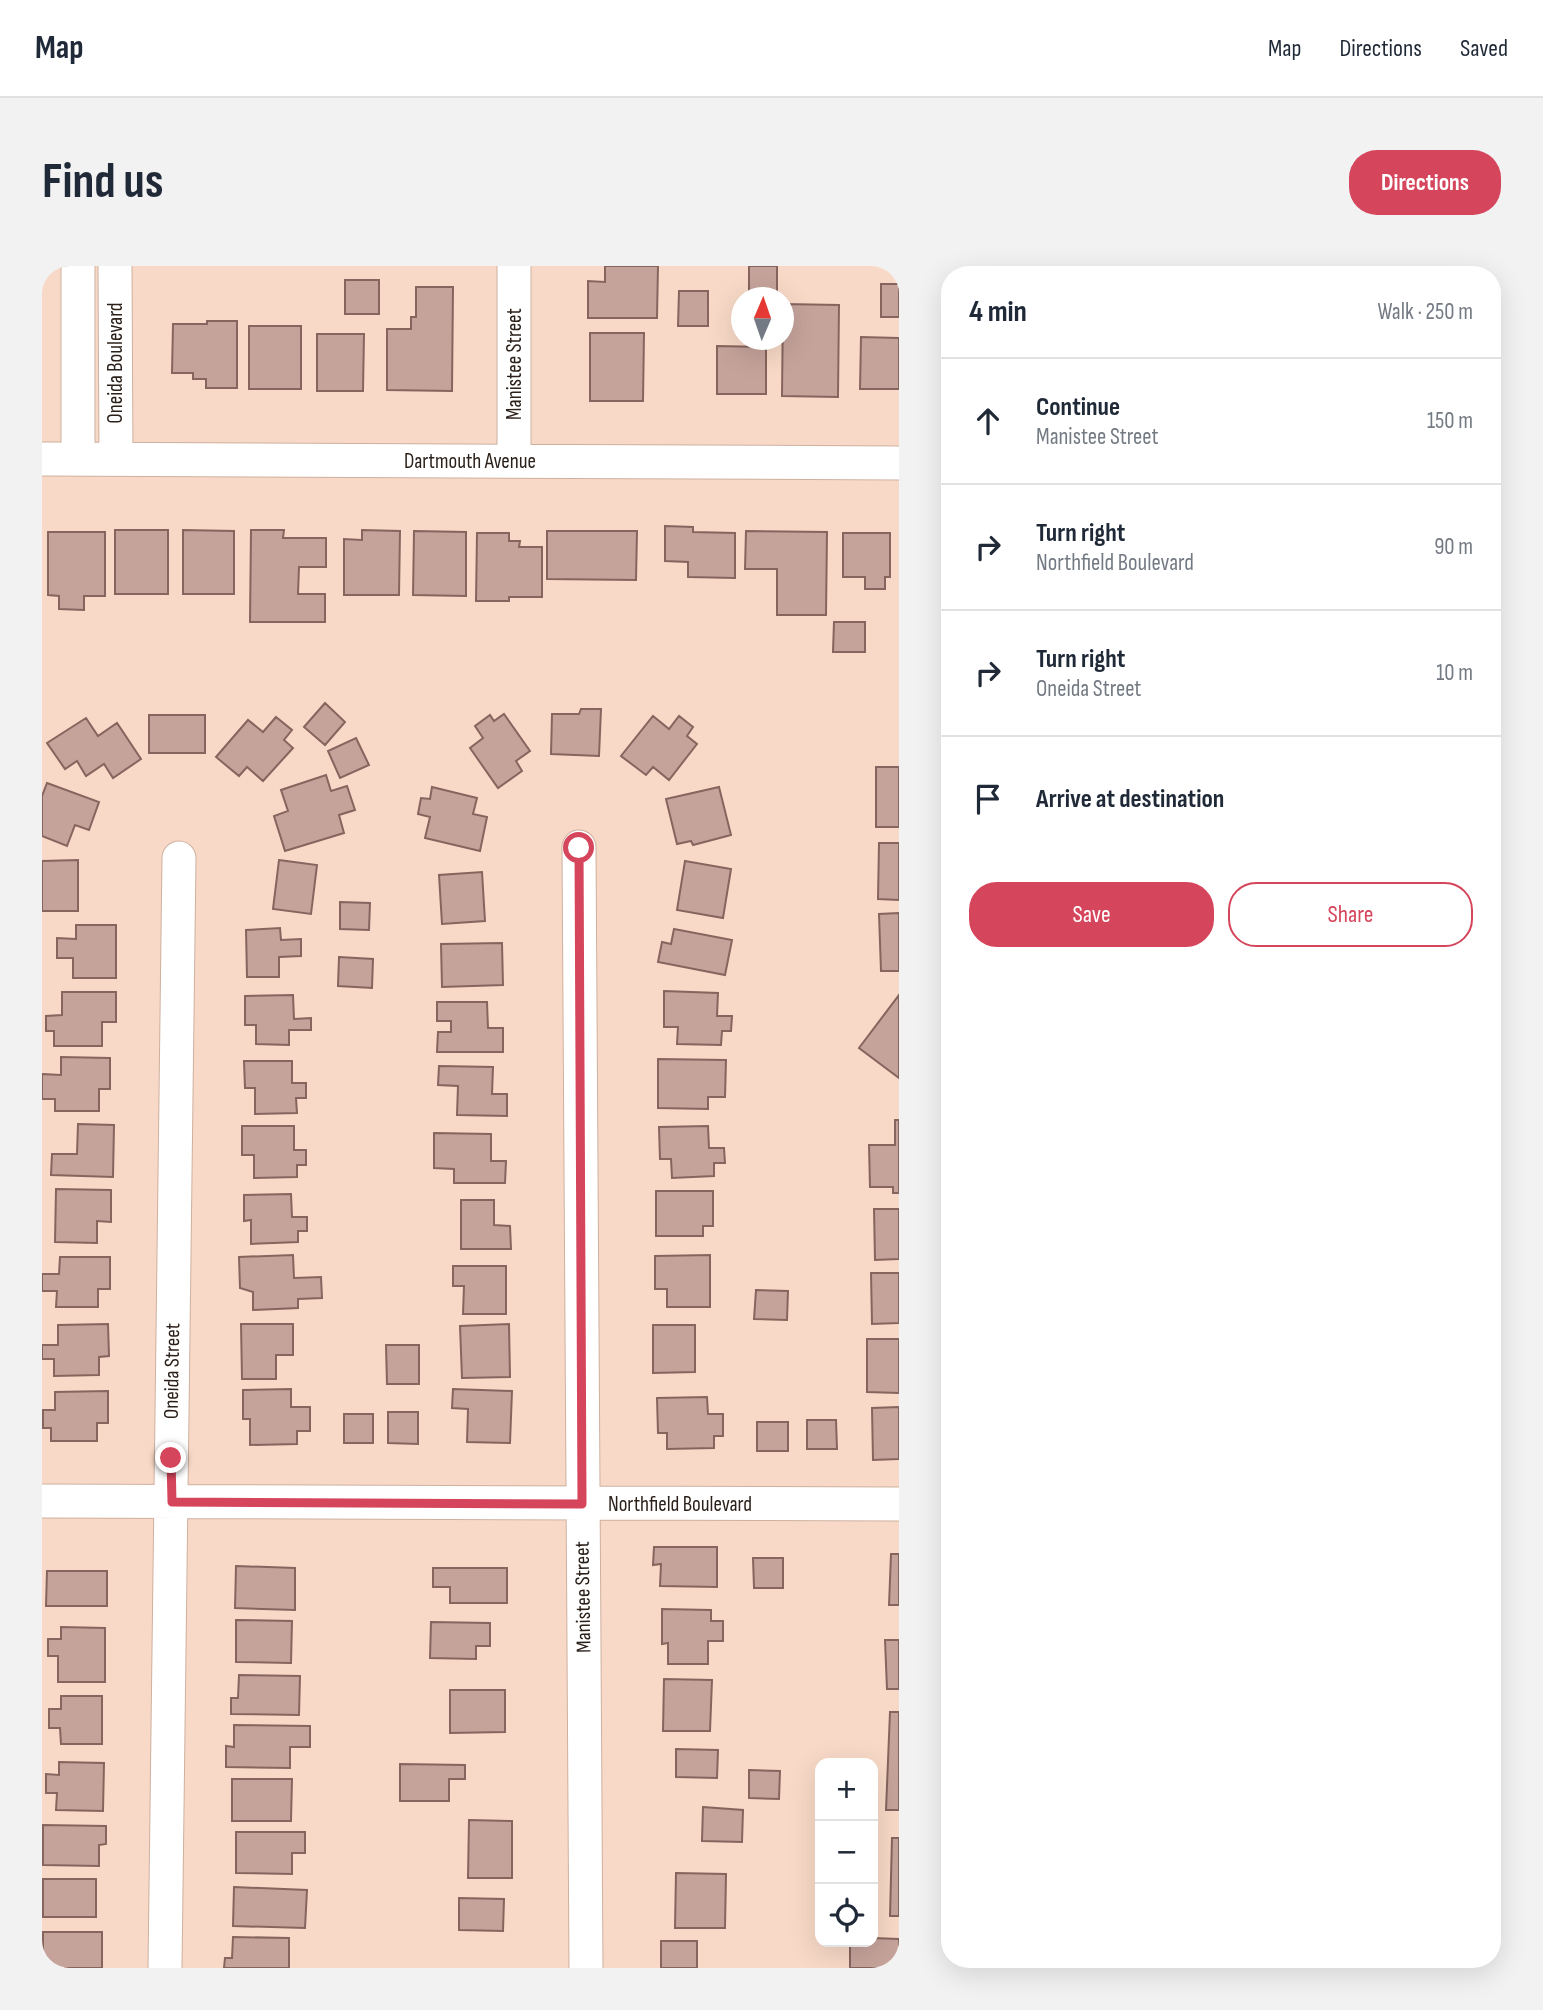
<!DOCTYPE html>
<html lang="en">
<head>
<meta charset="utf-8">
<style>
  :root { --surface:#fff; --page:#f2f2f3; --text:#1f2937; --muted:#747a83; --line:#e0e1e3; --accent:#d5455b }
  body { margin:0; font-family:"Sofia Sans Condensed",sans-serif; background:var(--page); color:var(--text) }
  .controls { position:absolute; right:21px; bottom:21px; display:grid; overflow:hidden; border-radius:14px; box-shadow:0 7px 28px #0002 }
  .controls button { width:63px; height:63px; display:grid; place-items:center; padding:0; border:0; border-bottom:2px solid var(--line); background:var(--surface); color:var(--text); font:35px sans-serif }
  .compass { position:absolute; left:689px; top:21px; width:63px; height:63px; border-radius:50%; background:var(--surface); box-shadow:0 7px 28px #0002; rotate:2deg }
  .stop { position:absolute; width:21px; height:21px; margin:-16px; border:5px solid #d5455b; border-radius:50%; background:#fff }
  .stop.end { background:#d5455b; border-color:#fff; box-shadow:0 2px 7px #0008 }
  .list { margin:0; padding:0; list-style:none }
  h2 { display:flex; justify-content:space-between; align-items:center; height:91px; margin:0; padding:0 28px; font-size:30px }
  h2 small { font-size:23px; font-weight:400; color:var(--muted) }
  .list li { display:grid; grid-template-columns:46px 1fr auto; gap:21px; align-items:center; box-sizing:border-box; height:126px; padding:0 28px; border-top:2px solid var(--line) }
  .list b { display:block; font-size:26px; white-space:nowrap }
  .list p { margin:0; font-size:23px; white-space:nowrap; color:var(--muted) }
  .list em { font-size:23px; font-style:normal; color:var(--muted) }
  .actions { display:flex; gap:14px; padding:21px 28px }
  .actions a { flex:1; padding:16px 0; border:2px solid var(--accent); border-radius:28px; text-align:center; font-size:24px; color:var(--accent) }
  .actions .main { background:var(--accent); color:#fff }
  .icon { flex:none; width:38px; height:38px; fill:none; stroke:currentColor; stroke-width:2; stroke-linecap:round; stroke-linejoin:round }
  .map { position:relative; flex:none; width:857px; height:1702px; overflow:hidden; border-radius:28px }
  header { display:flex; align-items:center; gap:42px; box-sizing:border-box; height:98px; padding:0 35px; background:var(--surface); border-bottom:2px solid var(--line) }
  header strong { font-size:33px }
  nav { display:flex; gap:38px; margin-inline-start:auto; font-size:24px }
  .intro { display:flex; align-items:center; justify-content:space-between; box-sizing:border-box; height:168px; padding:0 42px }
  h1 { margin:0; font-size:49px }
  .button { padding:18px 32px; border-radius:28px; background:var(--accent); color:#fff; font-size:24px; font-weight:700 }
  main { display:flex; gap:42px; padding:0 42px }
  aside { flex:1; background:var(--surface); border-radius:28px; box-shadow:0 7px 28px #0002 }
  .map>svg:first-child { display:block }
  .building { fill:#c5a39b; stroke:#85655e; stroke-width:2 }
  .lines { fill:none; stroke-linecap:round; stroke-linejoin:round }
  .minor-casing { stroke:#ceb09f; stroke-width:35 }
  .minor { stroke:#fff; stroke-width:33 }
  .route { stroke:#d5455b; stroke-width:9 }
  .labels { text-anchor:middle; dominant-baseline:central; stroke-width:5; stroke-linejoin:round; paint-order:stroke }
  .street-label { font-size:21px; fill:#2c211a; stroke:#fff }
</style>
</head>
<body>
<header>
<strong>Map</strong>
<nav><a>Map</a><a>Directions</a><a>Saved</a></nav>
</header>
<div class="intro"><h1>Find us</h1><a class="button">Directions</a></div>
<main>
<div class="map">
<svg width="857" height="1702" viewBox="0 0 857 1702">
  <rect width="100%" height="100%" fill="#f8d9c7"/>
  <path class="building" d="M563 0H616L615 52H546V15L563 16Z
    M707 0H735V32H707Z
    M303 14H337V48H303Z
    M839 18H857V51H839Z
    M374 21H411L410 125 345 124V63H369V51H374Z
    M637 25H666V60H636Z
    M741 38 797 39 796 131 740 130Z
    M165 55H195V122H164V113H151V107H130L131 58H165Z
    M207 60H259V123H207Z
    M548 67H602L601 135H548Z
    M275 68H322L321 125H275Z
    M819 71 857 72V123H818Z
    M675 80 724 81V128H675Z
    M623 260 651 261V266L693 267V312L646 311V296L623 295Z
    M73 264H126V328H73Z
    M141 264 192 265V328H141Z
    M209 264H242L241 272H284V301H257L256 328H283V356H208Z
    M320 264 358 265 357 329H302V273L320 274Z
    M372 265 424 266V330L371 329Z
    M505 265H595L594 314 505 313Z
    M704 265 785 266 784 349H735V303H703Z
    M6 266H63V330H42V344L17 343V330L6 329Z
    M435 267H467V275H478L477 281H500V331H467V335H434Z
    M801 267H848V311H843V323H823V311H801Z
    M792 356H823V386H791Z
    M283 437 303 456 283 479 262 461Z
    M539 443H559L557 490 509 488 510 448H537Z
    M462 448 488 485 474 495 480 505 456 522 428 482 441 472 433 460 448 449 452 455Z
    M107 449H163V487H107Z
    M611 450 627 463 637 450 651 461 645 470 655 478 627 514 611 501 604 509 579 490Z
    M234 451 250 464 242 474 251 482 221 515 205 501 197 510 174 491 206 454 221 466Z
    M44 452 56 470 75 457 99 493 71 512 62 498 44 510 35 495 23 503 5 477Z
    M314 472 327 499 298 512 286 485Z
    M834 501H857V561H834Z
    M284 509 289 525 305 520 313 544 297 549 302 567 243 585 232 550 246 545 239 524Z
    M5 517 57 536 47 564 33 559 25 580 0 570V530Z
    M390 521 435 532 431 548 445 551 438 585 383 572 388 551 376 548 379 532 388 533Z
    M677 521 689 569 651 579 649 575 635 578 624 533Z
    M837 577H857V634L836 633Z
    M36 594V645H0V595Z
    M237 594 275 599 269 648 231 643Z
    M643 595 689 603 681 652 635 644Z
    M440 606 443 655 400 658 397 609Z
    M298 636 328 637 327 664 298 663Z
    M857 647V705H839L837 648Z
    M34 659H74V712H31V692H15V672L34 673Z
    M238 662 239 674 259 673V690L237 691V711H205L204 664Z
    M632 663 690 674 683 709 616 696 620 676 629 678Z
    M460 677 461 719 400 721 399 678Z
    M297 691 331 693 330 722 296 720Z
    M622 725 676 727 675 750H690L689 765H680L679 779 635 778 636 761H622Z
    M20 726H74V756H60V780H12V765H4V750L20 749Z
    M251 729 252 753 269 752V764H247V779L214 778V759H203V730Z
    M857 729V812L817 782Z
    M395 736H445L446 762H461V786H395L396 766H409V755H395Z
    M19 791 68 792V823H57V845H13V833H0V808L19 809Z
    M616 793 684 794 683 831H666V843L616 842Z
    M202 795H250V817H264V832H254L255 847 213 848V822H203Z
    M397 800 451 801 450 828H465V850L415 849 416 820 396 819Z
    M853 854H857V927H851V921H828L827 879H853Z
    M36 858 72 859 71 911 9 909 10 888H35Z
    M200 860H252V884H264V899H255V911L212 912V889H200Z
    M666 860 667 882H682L683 897H672V910L630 912 629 893H618L617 861Z
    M392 867 449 868V895H464L463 917H412V903L392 902Z
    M14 923 69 924V956L55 955V977L13 976Z
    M614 925H671V960H661V970H614Z
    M249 928 250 951H265V965H256V976L209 978V954L202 955V929Z
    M419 934H452V959L468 960 469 983H419Z
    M832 943H857V993L833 994Z
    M251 989 252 1012 279 1011 280 1032 256 1033V1042L211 1044V1026L198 1022 197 991Z
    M668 989V1041H625V1023H613V990Z
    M18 991H68V1023H56V1041H14L15 1025H0V1008H17Z
    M411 1000H464V1048H421L422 1020H411Z
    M829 1007H857V1057L830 1058Z
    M714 1024 746 1025 745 1054 712 1053Z
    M66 1058 67 1090 57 1091V1109L12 1110V1093H0V1079H16V1059Z
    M199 1058H251V1089H234V1113H200Z
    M467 1058 468 1111 420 1112 418 1060Z
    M611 1059H653V1106L611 1107Z
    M825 1073H857V1127L825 1126Z
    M344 1079H377V1118H345Z
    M249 1123V1141H268V1165H255V1178L208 1179V1153H201V1124Z
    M411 1123 470 1125 468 1177 425 1176 426 1143 410 1142Z
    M66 1125V1157H55V1175H9V1162H1V1144H13V1126Z
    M665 1131 666 1148H681V1170H672V1182L625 1183V1167H616L615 1132Z
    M857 1141V1193L831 1194 830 1142Z
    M346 1146H376V1178L346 1177Z
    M302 1148H331V1177H302Z
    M765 1154H794L795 1183H765Z
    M715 1156H746V1185H715Z
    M612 1281H675V1321L618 1320 619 1298 611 1299Z
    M849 1288H857V1339H847Z
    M711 1292H741V1322H712Z
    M194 1300 253 1302V1344L193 1342Z
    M391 1302H465V1337H408V1321H391Z
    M5 1305H65V1340H4Z
    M620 1343 669 1344V1355H681V1375H666V1398H626V1377L620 1378Z
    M194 1354 250 1355 249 1397 194 1396Z
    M389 1356 448 1357V1380H434V1393L388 1392Z
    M19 1361 63 1362V1416H16V1390H6V1373H19Z
    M843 1374H857V1423H845Z
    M197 1409 258 1410 257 1449 189 1448V1432H196Z
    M622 1413 670 1414 668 1465H621Z
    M408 1424H463V1466L408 1467Z
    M19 1430H60V1478H19L18 1462H7V1443H19Z
    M848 1446H857V1544H844Z
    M192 1459 268 1460V1481H248V1502L184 1501V1480L192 1481Z
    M634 1483 676 1484 675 1512 634 1511Z
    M17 1496 62 1497 61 1545 14 1544 15 1527H4V1508L17 1509Z
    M358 1498 423 1499V1513H407V1535H358Z
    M707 1504 738 1505 737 1533 707 1532Z
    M190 1513H250L249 1555H190Z
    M661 1541 701 1544 700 1576 660 1575Z
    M427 1554 470 1555V1612H426Z
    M1 1559 64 1560V1578L57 1579V1600L1 1599Z
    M194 1566H263V1587H250V1608L194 1607Z
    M850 1572H857V1650H848Z
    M634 1607 684 1608 683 1662H633Z
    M1 1613H54V1651H1Z
    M192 1621 265 1624 263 1662 191 1660Z
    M417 1632 462 1633 461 1665 417 1664Z
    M1 1666H60V1702H1Z
    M191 1671 247 1672V1702H182L183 1692H190Z
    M831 1672 857 1673V1702H808V1676H831Z
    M619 1675H655V1702H619Z"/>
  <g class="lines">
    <g class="minor-casing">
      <path id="minor" d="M36 0V193
        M73 0 74 193
        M472 0V195
        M0 193 857 197
        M537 581 544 1702
        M0 1235 857 1238
        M123 1702 137 592"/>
    </g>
    <use href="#minor" class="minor"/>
  </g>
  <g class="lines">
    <path class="route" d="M129 1192 130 1236 540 1238 537 582"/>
  </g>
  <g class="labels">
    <g class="street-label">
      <text transform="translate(73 97) rotate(-90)">Oneida Boulevard</text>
      <text transform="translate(472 98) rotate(-90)">Manistee Street</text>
      <text x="428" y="195">Dartmouth Avenue</text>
      <text transform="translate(130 1105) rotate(-89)">Oneida Street</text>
      <text x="638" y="1238">Northfield Boulevard</text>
      <text transform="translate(541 1331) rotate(-91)">Manistee Street</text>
    </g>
  </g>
</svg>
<div class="controls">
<button>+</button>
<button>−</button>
<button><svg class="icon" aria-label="locate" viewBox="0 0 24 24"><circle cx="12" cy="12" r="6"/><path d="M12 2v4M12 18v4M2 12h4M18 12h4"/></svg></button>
</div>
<svg class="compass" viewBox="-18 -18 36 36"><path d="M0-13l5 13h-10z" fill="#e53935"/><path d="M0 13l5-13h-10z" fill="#747a83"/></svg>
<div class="stop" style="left:537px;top:582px"></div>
<div class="stop end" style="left:129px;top:1192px"></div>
</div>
<aside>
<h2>4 min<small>Walk · 250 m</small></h2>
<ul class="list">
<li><svg class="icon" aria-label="ahead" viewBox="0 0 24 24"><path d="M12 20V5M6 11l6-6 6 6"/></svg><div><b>Continue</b><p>Manistee Street</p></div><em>150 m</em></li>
<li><svg class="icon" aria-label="right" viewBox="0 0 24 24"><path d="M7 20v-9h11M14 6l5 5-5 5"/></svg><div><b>Turn right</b><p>Northfield Boulevard</p></div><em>90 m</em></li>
<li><svg class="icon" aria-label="right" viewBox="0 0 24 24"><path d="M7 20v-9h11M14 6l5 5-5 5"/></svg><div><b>Turn right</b><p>Oneida Street</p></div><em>10 m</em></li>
<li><svg class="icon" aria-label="arrive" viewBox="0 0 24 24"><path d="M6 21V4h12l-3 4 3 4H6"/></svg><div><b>Arrive at destination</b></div></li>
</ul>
<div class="actions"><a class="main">Save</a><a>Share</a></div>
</aside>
</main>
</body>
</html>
